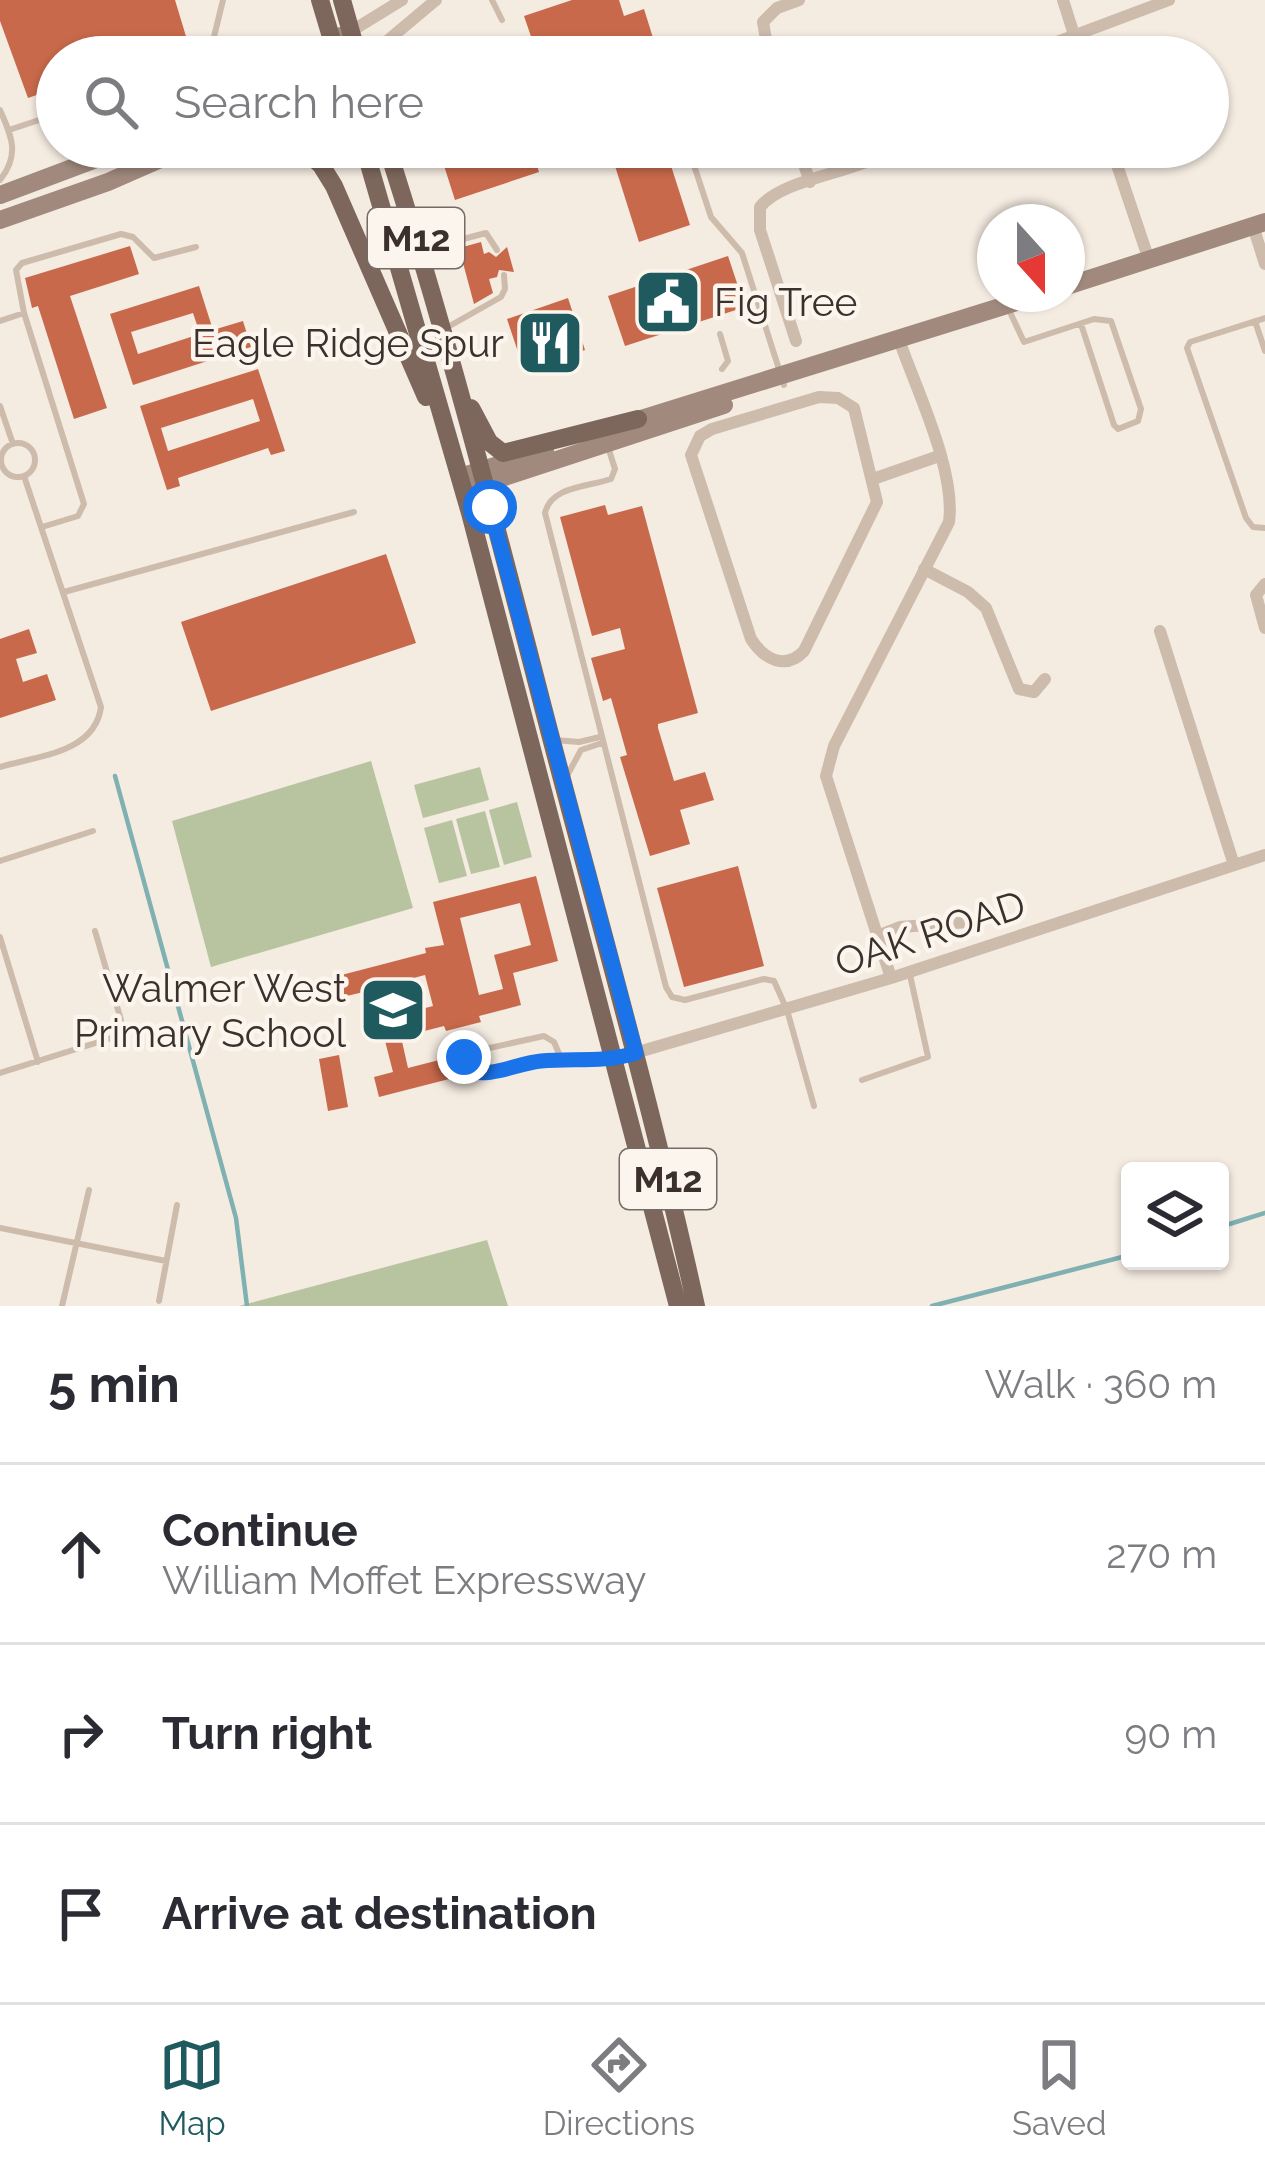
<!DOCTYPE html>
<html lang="en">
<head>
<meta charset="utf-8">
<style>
  :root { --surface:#fff; --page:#f2f2f3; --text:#2b2b33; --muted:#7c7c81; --line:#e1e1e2; --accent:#1f5a5e }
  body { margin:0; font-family:Raleway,sans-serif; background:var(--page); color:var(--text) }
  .controls { position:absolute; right:36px; bottom:36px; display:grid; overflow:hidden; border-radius:12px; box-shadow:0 3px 9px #0004 }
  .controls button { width:108px; height:108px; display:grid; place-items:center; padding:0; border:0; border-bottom:3px solid var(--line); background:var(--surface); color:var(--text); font:60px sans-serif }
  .compass { position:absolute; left:977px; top:204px; width:108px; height:108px; border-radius:50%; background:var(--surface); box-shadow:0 3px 9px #0004; rotate:159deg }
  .stop { position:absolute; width:36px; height:36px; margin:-27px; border:9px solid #1a73e8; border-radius:50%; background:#fff }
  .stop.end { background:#1a73e8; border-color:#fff; box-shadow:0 3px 12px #0008 }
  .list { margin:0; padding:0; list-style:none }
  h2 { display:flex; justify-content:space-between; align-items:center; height:156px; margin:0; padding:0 48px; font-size:51px }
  h2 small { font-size:39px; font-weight:400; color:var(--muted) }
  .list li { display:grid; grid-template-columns:78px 1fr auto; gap:36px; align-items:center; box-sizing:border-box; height:180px; padding:0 48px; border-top:3px solid var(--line) }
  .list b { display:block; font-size:45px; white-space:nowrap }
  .list p { margin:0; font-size:39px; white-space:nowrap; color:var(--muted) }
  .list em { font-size:39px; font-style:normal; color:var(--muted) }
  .icon { flex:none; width:66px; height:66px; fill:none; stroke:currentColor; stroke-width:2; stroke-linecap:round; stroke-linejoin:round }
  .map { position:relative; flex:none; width:1265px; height:1306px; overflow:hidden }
  .search { position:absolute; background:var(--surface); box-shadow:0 3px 9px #0004; left:36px; right:36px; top:36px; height:132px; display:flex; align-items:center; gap:30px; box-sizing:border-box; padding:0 42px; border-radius:66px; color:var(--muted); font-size:45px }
  .sheet { height:696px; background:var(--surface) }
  nav { display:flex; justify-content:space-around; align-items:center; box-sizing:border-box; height:168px; border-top:3px solid var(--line); background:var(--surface); font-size:33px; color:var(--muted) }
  nav a { display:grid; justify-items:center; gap:6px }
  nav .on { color:var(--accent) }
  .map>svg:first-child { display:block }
  .green { fill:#b8c4a0 }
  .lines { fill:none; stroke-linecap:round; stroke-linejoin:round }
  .stream { stroke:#7fb0b2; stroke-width:4.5 }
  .building { fill:#c8694b; fill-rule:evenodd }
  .lane { stroke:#cdbbac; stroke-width:6 }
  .street { stroke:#cdbbac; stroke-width:12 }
  .secondary { stroke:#a18a7d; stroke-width:18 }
  .primary { stroke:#7d675c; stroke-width:18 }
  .route { stroke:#1a73e8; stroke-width:15 }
  .labels { text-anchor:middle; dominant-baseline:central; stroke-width:9; stroke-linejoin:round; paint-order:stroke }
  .shield { fill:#fbf5ee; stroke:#756b66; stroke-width:3 }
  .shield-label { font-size:36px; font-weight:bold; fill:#3b302b }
  .poi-label { font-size:39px; fill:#3b302b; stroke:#fbf5ee; text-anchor:end }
  .street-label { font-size:39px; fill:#3b302b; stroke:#fbf5ee }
</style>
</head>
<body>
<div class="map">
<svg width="1265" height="1306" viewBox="0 0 1265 1306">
  <rect width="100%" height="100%" fill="#f4ebe1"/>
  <path class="green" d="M371 761 413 908 211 967 172 821Z
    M480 767 489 800 423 818 414 785Z
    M517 802 532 857 504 865 489 810Z
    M485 811 500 867 471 874 456 819Z
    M452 820 467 876 439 883 424 828Z
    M487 1240 508 1306H239Z"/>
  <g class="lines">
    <path class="stream" d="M115 776 236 1218 247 1306
      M1220 1227 1265 1213
      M932 1306 1130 1255"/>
  </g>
  <path class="building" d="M0 0H175L188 43 146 57H57V88L28 98 0 21Z
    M572 0H619L624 16 644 9 654 41 634 47 638 57H538L524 16Z
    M438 147H531L539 172 455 200Z
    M609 147H665L690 225 639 242Z
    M481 242 484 254 489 252 496 257 507 247 514 272 499 270 497 277 489 279 493 293 474 304 459 248Z
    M130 246 139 274 70 296 107 408 74 419 38 306 32 308 25 278Z
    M728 256 745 307 625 346 608 296Z
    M199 286 213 330 243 321 251 347 133 385 110 314ZM193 313 200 334 138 354 131 332Z
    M568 298 585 350 524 370 507 319Z
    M258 369 285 451 271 455 268 448 178 478 180 486 167 490 140 406ZM253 399 260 421 168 451 161 428Z
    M605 505 608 515 642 506 698 713 658 724V728L674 781 705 772 714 800 680 810 690 844 650 856 620 757 627 755 611 698 603 701 591 658 625 649 620 628 592 636 560 517Z
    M386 554 416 643 211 711 181 622Z
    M29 629 37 653 16 659 23 682 47 674 56 700 0 718V639Z
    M738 866 764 966 684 987 657 888Z
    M536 876 558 961 513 973 521 1005 479 1016 481 1022 446 1031 444 1026 401 1037 408 1068 447 1058 453 1078 379 1097 374 1077 393 1072 372 990 334 999 330 978 426 953 425 948 444 945 433 902ZM520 903 531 945 494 955 503 989 479 995 460 918ZM425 975 433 1006 395 1016 387 985Z
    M339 1055 348 1107 328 1111 319 1059Z"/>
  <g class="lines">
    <path class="lane" d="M492 0 502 20
      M209 57 223 0
      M0 110C12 137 20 155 0 180
      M9 130 57 114
      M688 147 711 217 742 253 784 385
      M419 235 440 245 486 233 497 250
      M1009 310 1024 342 1094 319 1111 321 1141 409 1138 421 1118 429 1114 425 1081 324
      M1265 318 1190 342 1187 348 1246 518 1253 527 1265 528
      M0 321 24 313
      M1255 321 1265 351
      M446 328 501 297 505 289 504 275
      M720 334 728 361 722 369
      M0 406 13 444
      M1 460a17 17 0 1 1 34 0a17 17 0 1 1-34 0Z
      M608 447 615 469 611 479C588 487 551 486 545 513L666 987 672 997 685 1000 764 979 774 981 787 1010 814 1106
      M42 527 78 516 84 504 24 313 16 270 22 263 121 234 133 237 154 258 196 247
      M64 592 354 512
      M555 740 579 742 600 737
      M0 767C37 756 95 753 101 707L24 476
      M568 774 581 750 602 743
      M0 861 93 831
      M0 937 38 1062
      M563 1063 554 1042 544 1036 471 1052 464 1061 470 1072 479 1074 544 1061H607
      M0 1073 118 1036 121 1020 95 931
      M862 1080 928 1057 910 975
      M0 1228 166 1261
      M159 1301 177 1205
      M62 1306 89 1190"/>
    <path class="street" d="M1063 0 1081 57
      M350 32 402 0
      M368 57 436 0
      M769 57 763 22 777 8 799 0
      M1017 57 1169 0
      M798 147 810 182
      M1111 147 1149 260
      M1253 226 1265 264
      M796 341 760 230V207C784 177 858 174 895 147
      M819 397 838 398 854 408 877 502 804 651C785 671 764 659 751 639L691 455 700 436 712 429Z
      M873 479 939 456
      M924 569 968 592 986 608 1019 689 1034 692 1045 679
      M1265 584 1256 595 1265 628
      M1160 631 1234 865
      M877 936 900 927 968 922
      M891 978 826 776 834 746 949 522C956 473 919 395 902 348
      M611 1060 891 978 1265 855"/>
    <path class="secondary" d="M303 57 341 36
      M0 195 128 147
      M0 220 108 182 188 147
      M1067 286 1265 222
      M628 423 1042 294
      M460 477 545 450
      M471 488 724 405"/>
    <path class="primary" d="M320 0 337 57
      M342 0 358 57
      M300 147 321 165 334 186 426 397
      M364 147 470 513 678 1306
      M387 147C449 340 499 537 550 734 600 924 654 1114 696 1306
      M471 408 489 442 503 453 638 419"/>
  </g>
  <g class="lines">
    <path class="route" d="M464 1057 467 1070C489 1079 518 1063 541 1061 574 1058 603 1063 636 1053L490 507"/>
  </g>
  <defs>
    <g id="civic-square" transform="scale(3.45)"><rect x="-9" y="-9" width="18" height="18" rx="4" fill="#1f5a5e" stroke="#fbf5ee"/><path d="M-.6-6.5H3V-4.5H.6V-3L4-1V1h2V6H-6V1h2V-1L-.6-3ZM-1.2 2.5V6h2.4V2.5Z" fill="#fff"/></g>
    <g id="restaurant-square" transform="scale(3.45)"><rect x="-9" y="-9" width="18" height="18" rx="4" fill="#1f5a5e" stroke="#fbf5ee"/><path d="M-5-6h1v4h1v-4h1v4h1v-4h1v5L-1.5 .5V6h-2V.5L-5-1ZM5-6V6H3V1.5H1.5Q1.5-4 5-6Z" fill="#fff"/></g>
    <g id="school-square" transform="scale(3.45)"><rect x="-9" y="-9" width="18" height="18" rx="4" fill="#1f5a5e" stroke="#fbf5ee"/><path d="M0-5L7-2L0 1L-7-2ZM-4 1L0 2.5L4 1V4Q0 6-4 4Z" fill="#fff"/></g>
  </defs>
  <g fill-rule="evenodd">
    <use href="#civic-square" x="668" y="302"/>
    <use href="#restaurant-square" x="550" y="343"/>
    <use href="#school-square" x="393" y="1010"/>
  </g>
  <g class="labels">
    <g class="shield">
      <rect x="368" y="208" width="96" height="60" rx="9"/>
      <rect x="620" y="1149" width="96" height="60" rx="9"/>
    </g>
    <g class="shield-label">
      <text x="416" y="238">M12</text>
      <text x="668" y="1179">M12</text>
    </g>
    <g class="poi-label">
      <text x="714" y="302" text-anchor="start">Fig Tree</text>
      <text x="504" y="343">Eagle Ridge Spur</text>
      <text x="346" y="988">Walmer West<tspan x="346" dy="45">Primary School</tspan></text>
    </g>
    <g class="street-label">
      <text transform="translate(930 933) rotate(-18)">OAK ROAD</text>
    </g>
  </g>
</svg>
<div class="controls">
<button><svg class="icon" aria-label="layers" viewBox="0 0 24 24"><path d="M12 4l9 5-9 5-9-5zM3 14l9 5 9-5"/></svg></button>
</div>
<svg class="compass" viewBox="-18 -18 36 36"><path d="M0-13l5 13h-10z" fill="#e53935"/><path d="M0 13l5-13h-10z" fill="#7c7c81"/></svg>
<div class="stop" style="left:490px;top:507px"></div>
<div class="stop end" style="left:464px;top:1057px"></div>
<div class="search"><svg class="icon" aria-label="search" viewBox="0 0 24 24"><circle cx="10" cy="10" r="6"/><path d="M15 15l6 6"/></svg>Search here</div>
</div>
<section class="sheet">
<h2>5 min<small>Walk · 360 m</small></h2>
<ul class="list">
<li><svg class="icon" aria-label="ahead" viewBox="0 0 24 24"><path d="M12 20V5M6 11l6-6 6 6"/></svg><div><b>Continue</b><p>William Moffet Expressway</p></div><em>270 m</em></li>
<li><svg class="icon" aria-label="right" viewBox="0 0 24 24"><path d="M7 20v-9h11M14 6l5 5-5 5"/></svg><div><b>Turn right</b></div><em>90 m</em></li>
<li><svg class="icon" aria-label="arrive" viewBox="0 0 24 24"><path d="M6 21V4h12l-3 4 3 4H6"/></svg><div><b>Arrive at destination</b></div></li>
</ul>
</section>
<nav>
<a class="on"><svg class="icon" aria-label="map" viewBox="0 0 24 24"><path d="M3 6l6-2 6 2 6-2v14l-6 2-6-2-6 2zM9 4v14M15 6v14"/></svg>Map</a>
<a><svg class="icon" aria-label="directions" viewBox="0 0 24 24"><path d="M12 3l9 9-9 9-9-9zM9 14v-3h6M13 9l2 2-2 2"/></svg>Directions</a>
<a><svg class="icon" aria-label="saved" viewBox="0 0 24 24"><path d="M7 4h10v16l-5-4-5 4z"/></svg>Saved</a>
</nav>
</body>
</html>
